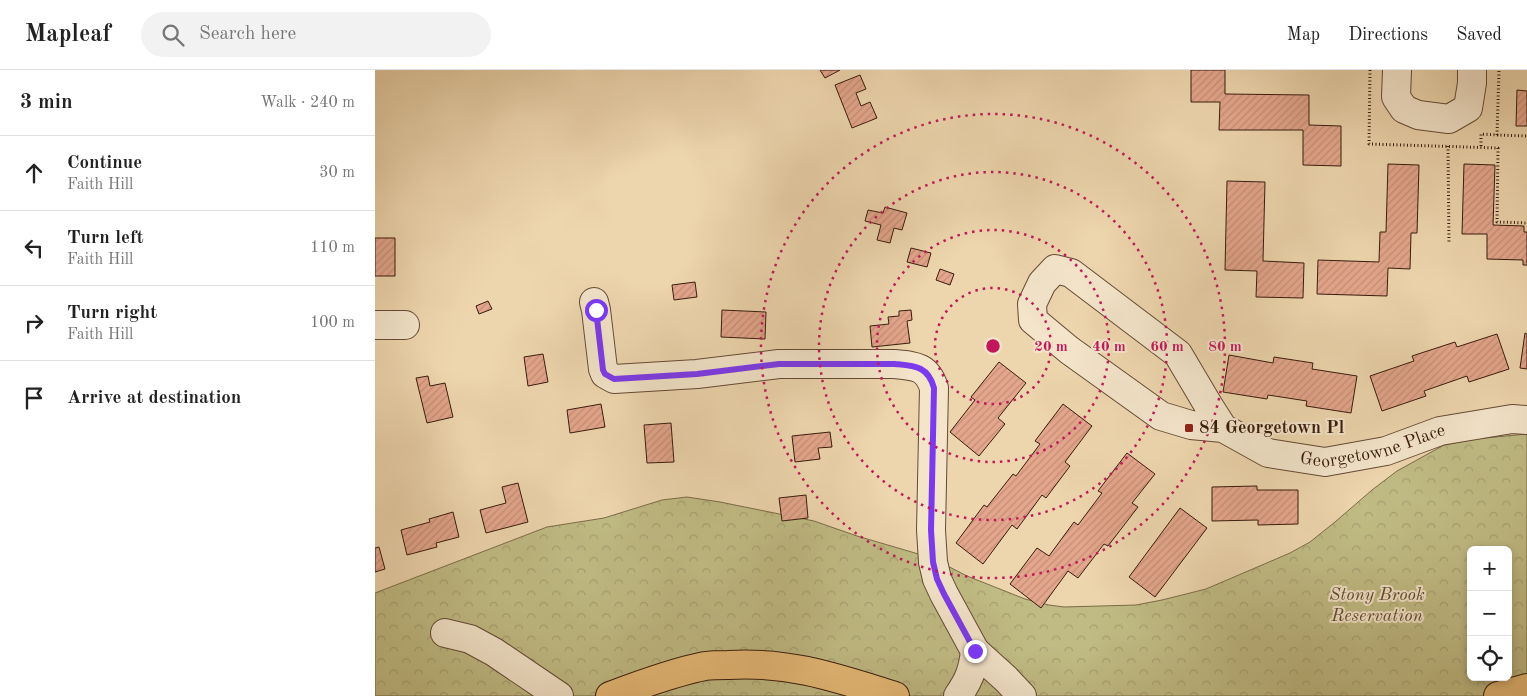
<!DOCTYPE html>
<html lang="en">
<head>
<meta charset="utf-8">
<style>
  :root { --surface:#fff; --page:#f2f2f2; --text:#222; --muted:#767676; --line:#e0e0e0 }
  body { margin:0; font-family:"Old Standard TT",serif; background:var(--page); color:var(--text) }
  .controls { position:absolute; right:15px; bottom:15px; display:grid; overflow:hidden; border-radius:8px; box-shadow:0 2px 8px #0003 }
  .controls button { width:45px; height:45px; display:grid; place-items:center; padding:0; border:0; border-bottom:1px solid var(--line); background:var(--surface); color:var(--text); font:25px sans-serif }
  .stop { position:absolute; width:15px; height:15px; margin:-11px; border:4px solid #7c3aed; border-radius:50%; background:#fff }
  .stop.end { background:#7c3aed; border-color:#fff; box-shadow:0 1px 5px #0008 }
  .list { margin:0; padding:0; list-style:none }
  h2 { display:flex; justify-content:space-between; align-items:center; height:65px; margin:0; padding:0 20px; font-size:21px }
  h2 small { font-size:16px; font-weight:400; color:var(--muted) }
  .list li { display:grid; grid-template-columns:32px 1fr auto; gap:15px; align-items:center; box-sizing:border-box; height:75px; padding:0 20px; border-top:1px solid var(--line) }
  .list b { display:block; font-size:19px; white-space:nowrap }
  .list p { margin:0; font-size:16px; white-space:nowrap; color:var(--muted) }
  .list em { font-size:16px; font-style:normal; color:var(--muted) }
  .icon { flex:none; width:28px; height:28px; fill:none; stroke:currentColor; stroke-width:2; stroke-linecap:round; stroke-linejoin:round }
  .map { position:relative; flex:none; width:1152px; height:626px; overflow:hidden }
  header { display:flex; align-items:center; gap:30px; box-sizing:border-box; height:70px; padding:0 25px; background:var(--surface); border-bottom:1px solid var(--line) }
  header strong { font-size:24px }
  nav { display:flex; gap:28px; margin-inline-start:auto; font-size:18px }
  .search { width:350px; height:45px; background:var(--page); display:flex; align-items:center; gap:12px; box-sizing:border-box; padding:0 18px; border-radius:28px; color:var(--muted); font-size:19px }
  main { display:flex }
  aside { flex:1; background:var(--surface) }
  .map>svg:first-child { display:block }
  .forest { fill:url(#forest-crowns); stroke:#7c6b48; fill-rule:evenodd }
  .building { fill:url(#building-hatch); stroke:#381b0d }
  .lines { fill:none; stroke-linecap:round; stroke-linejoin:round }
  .minor-casing { stroke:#654a35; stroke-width:30 }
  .major-casing { stroke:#381b0d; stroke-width:30 }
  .path { stroke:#381b0d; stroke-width:3; stroke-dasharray:1 2.5; stroke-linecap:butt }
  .minor { stroke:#f3e4ca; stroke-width:28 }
  .major { stroke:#e6ba76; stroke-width:28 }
  .route { stroke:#7c3aed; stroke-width:6 }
  .ring { fill:none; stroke:#c2185b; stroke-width:2.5; stroke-dasharray:2.5 5 }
  .poi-dot { fill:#8f2418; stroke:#f3e4ca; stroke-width:2 }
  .labels { text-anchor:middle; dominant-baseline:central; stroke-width:4; stroke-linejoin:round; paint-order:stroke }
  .poi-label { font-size:18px; font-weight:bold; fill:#381b0d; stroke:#f3e4ca; text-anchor:start }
  .street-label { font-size:18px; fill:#381b0d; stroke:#f3e4ca }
  .park-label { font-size:18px; font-style:italic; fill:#614b31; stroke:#f3e4ca }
  .centre { fill:#c2185b; stroke:#f3e4ca; stroke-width:2.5 }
  .ring-label { font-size:15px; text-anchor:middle; font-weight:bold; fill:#c2185b; stroke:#f3e4ca; stroke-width:4; stroke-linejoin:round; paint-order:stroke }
</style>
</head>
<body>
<header>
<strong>Mapleaf</strong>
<div class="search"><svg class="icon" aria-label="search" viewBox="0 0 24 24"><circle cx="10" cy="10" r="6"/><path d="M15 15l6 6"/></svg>Search here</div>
<nav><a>Map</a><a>Directions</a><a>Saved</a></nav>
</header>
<main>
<aside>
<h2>3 min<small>Walk · 240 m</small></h2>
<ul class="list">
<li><svg class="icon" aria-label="ahead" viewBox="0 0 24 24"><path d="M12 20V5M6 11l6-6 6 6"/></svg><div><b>Continue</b><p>Faith Hill</p></div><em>30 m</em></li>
<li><svg class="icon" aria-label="left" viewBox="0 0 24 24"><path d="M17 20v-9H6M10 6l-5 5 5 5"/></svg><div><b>Turn left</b><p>Faith Hill</p></div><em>110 m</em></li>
<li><svg class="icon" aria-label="right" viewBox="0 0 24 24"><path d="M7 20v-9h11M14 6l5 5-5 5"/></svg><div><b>Turn right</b><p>Faith Hill</p></div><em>100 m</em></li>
<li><svg class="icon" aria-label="arrive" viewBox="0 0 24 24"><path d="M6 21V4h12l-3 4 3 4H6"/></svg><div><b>Arrive at destination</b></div></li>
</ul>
</aside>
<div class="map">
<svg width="1152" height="626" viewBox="0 0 1152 626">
  <defs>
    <pattern id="forest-crowns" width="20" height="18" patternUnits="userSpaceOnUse" patternTransform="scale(1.25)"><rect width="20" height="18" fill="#c0bb84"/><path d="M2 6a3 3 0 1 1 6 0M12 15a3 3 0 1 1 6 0" fill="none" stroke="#a6a071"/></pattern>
    <pattern id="building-hatch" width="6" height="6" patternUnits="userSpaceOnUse" patternTransform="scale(1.25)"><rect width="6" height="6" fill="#e4a68c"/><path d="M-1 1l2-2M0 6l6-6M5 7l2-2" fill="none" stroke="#c48e78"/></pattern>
  </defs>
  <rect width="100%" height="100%" fill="#edd5ad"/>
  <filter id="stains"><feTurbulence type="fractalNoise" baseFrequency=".004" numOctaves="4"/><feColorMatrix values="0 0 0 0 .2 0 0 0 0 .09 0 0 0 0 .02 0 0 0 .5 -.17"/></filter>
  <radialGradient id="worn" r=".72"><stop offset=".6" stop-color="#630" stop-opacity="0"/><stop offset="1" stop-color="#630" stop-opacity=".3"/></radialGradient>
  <path class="forest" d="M1152 364V626H0V523L172 457 229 448 287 430 312 427 345 432 439 451 482 466 557 488 592 506 650 529 674 535 689 537 761 535 787 530 831 519 915 483 935 472 960 452 997 420 1022 401 1069 375 1099 369ZM1096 480H1133V607H1096Z"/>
  <path class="building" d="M445 0H465L450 8Z
    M816 0H850V24L934 25V55L966 56V96L928 95V60H844L845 32H816Z
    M485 5 491 19 481 23 486 36 495 32 502 48 477 58 460 15Z
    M1142 20 1152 21V56H1141Z
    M1013 94 1044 95 1042 163H1036L1035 199 1013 198 1012 226 942 224 943 190 1004 192 1005 162H1011Z
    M1089 94 1120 95 1118 155 1149 156V162H1152V195H1148V190L1112 189V164H1087Z
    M852 111 890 112 888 191 929 193 928 228 881 227 882 201 850 200Z
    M510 137 532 143 527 160 519 158 515 173 502 170 506 155 490 151 493 140 508 143Z
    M0 168H20V206H0Z
    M536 178 556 183 552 197 532 192Z
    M565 199 579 204 575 215 561 210Z
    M320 212 322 227 299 230 297 215Z
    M113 231 117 239 104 244 101 236Z
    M347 240 391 242 390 269 346 267Z
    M536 240 537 250 532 251 535 273 497 277 495 256 514 254 513 247 524 246V241Z
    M1150 263 1152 264V299L1145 298Z
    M1122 264 1134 299 1094 312 1092 306 1049 321 1051 326 1007 341 995 306 1039 291 1037 286 1080 272 1082 277Z
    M168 284 173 312 153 316 149 287Z
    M854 285 898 293 899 287 938 293 937 299 982 306 976 343 931 336 932 331 893 325 892 329 848 322Z
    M624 292 651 313 623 348 630 354 604 386 575 362 600 330 596 327Z
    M53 306 55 316 70 313 78 347 52 353 41 308Z
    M226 334 230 357 195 363 192 340Z
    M688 334 717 356 690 392 695 396 671 428 667 425 642 459 637 455 608 494 581 473 609 435 612 437 638 404 641 406 665 374 660 371Z
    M296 353 299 392 272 393 269 355Z
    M455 362 457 377 443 378 445 389 420 392 417 366Z
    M752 383 780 404 757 433 763 437 733 476 729 474 703 508 693 501 666 538 635 514 662 478 674 486 699 452 703 455 727 423 723 421Z
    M143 413 153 452 111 463 105 440 131 433 127 417Z
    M882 416V420H923V454L883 455V450L837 451V417Z
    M431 425 433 448 407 451 404 428Z
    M805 438 832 458 780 527 754 507Z
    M78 442 84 467 61 473 62 477 32 485 26 460 55 452 54 449Z
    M4 477 10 499 0 502V478Z"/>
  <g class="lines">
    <g class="minor-casing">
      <g id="minor">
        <path d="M1022 0 1021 27 1029 39 1043 45 1074 49 1093 38 1097 13V0"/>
        <path d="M219 232 221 240 228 299 230 304 239 309 322 304 404 294H519C540 296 552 296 559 318L556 460 558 492 562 509 569 524 600 581"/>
        <path d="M0 255H30"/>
        <path id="s1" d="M848 358 832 333 803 284 696 203 680 199 667 213 657 234 658 250 694 280 786 346 816 355 848 358 893 383 950 392 1011 381 1065 361 1137 349 1152 350"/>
        <path d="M70 563 95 569 119 582 184 626"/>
        <path d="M583 626C594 610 598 600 600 581L631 609 647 626"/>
      </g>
    </g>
    <g class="major-casing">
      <path id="major" d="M235 626C264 615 299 602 330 596 337 595 345 595 353 595 415 591 462 608 520 626
        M1123 626 1152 618"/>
    </g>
    <path class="path" d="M995 0 994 74 1123 78 1122 152 1152 153
      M1122 65 1152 66
      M1073 76 1074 174
      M1106 76V64L1122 65 1124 0"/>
    <use href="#minor" class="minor"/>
    <use href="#major" class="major"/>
  </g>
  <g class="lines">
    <path class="route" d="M221 240 228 300 230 304 239 309 322 304 404 294H520C540 296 553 296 559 318L556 460 558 492 562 509 569 524 600 581"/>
  </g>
  <g class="ring">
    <circle cx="618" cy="276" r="58"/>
    <circle cx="618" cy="276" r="116"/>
    <circle cx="618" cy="276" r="174"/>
    <circle cx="618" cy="276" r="232"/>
  </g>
  <rect class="poi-dot" x="809" y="353" width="10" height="10" rx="2.5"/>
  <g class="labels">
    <g class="poi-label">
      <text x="824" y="358">84 Georgetown Pl</text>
    </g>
    <g class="street-label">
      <text stroke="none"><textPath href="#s1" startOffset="678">Georgetowne Place</textPath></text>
    </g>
    <g class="park-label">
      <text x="1002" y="525">Stony Brook<tspan x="1002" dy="21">Reservation</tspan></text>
    </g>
  </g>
  <circle cx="618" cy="276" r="8" class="centre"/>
  <g class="ring-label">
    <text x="676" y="281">20 m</text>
    <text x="734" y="281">40 m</text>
    <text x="792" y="281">60 m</text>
    <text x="850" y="281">80 m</text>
  </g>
  <rect width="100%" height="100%" filter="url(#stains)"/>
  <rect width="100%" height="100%" fill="url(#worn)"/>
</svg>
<div class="controls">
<button>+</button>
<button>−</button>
<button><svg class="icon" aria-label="locate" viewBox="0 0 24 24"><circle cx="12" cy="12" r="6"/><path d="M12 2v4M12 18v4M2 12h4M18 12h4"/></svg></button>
</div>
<div class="stop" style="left:221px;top:240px"></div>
<div class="stop end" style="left:600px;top:581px"></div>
</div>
</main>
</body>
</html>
